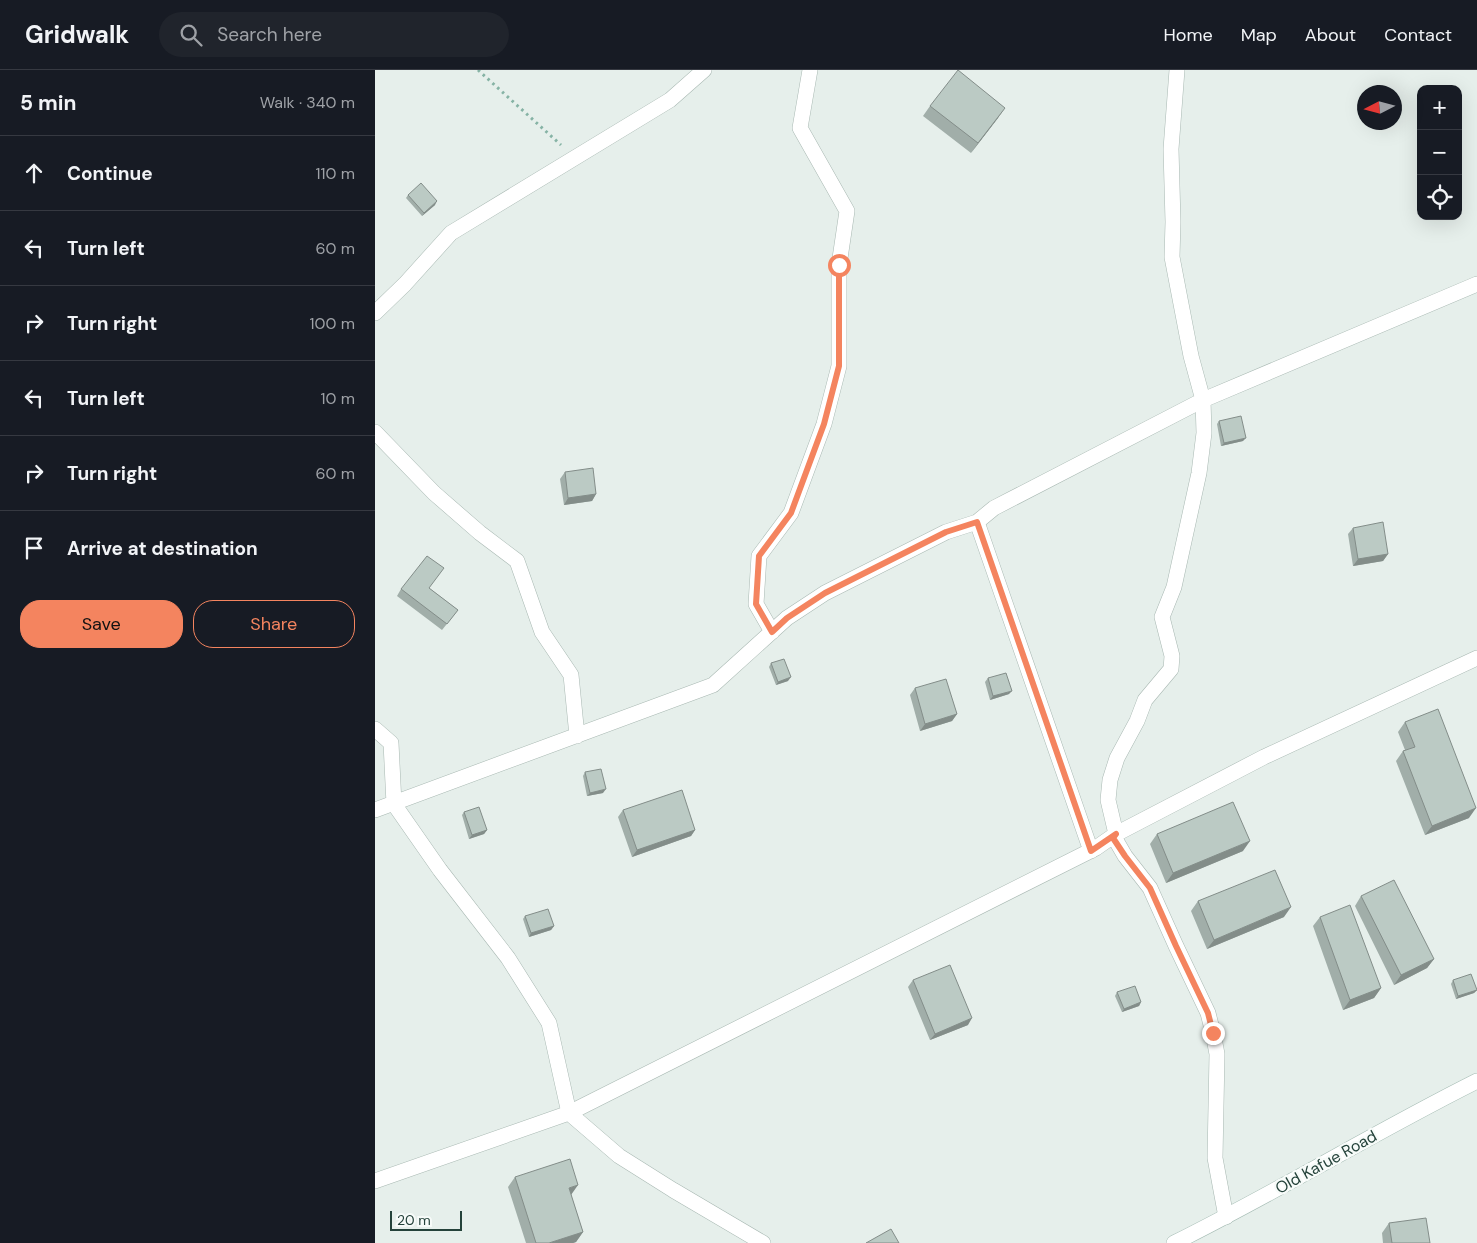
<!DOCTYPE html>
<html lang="en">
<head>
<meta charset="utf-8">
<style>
  :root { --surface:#171b24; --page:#20242c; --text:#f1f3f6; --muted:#9ea1a6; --line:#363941; --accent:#f4845f }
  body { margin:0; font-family:"DM Sans",sans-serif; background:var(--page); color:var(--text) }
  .controls { position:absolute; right:15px; top:15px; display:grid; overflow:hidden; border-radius:10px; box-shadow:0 5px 20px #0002 }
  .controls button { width:45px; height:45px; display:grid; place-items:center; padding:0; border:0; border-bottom:1px solid var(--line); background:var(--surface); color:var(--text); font:25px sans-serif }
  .compass { position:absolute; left:982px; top:15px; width:45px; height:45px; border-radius:50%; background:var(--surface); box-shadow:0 5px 20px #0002; rotate:264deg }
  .scale { position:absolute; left:15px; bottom:12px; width:72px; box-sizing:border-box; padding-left:5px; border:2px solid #24423a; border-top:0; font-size:14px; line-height:18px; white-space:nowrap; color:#24423a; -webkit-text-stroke:4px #f7fbf9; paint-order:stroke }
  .stop { position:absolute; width:15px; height:15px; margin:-11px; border:4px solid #f4845f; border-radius:50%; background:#fff }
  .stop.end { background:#f4845f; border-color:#fff; box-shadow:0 1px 5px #0008 }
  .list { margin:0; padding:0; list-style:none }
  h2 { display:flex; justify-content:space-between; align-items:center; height:65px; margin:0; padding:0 20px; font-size:21px }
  h2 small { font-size:16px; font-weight:400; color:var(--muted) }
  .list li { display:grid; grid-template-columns:32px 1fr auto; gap:15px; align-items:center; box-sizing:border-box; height:75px; padding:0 20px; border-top:1px solid var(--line) }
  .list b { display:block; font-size:19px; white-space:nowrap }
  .list em { font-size:16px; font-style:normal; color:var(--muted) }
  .actions { display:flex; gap:10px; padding:15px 20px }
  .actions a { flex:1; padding:11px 0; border:1px solid var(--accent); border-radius:20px; text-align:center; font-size:18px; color:var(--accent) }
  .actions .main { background:var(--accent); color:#111 }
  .icon { flex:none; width:28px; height:28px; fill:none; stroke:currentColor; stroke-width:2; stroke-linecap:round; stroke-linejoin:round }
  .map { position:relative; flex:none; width:1102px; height:1173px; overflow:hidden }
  header { display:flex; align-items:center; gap:30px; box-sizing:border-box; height:70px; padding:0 25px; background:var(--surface); border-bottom:1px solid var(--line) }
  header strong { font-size:24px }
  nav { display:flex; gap:28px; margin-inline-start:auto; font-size:18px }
  .search { width:350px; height:45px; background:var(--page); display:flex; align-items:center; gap:12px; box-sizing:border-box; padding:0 18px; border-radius:28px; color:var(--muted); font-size:19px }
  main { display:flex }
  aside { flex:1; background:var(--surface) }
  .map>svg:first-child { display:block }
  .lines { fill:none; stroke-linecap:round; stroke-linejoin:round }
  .street-casing { stroke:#a8b8b2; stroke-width:16 }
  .secondary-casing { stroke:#a4bbb3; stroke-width:16 }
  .path { stroke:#86b3a5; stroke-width:3; stroke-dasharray:2.5 4; stroke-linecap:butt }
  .street { stroke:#fff; stroke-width:15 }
  .secondary { stroke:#fff; stroke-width:15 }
  .wall { fill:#a1aea9 }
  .shaded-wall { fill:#838d89 }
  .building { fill:#bbcac4; stroke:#838d89 }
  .route { stroke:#f4845f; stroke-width:6 }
  .labels { text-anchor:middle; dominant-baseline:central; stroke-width:4.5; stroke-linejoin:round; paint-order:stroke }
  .street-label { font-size:16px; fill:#24423a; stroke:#f7fbf9 }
</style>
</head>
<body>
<header>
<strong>Gridwalk</strong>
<div class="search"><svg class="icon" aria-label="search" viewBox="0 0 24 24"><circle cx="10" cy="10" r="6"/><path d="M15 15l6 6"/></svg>Search here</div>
<nav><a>Home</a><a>Map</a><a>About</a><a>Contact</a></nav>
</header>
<main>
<aside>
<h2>5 min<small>Walk · 340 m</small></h2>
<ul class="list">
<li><svg class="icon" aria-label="ahead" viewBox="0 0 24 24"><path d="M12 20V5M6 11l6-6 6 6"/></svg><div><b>Continue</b></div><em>110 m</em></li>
<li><svg class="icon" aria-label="left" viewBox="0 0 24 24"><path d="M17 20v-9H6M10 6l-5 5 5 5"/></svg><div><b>Turn left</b></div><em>60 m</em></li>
<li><svg class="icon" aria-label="right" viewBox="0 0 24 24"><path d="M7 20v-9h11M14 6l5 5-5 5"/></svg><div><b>Turn right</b></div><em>100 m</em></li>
<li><svg class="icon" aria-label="left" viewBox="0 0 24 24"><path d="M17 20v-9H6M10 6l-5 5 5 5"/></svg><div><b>Turn left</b></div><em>10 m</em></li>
<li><svg class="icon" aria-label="right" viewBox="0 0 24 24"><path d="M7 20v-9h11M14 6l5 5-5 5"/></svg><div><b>Turn right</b></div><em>60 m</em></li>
<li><svg class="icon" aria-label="arrive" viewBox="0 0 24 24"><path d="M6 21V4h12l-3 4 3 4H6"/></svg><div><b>Arrive at destination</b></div></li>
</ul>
<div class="actions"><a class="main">Save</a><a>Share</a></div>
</aside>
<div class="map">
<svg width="1102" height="1173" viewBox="0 0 1102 1173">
  <rect width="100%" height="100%" fill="#e6efeb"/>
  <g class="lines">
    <g class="street-casing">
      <path id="street" d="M802 0 796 79 798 152 797 187 816 286 828 330 829 363 824 403 799 517 787 547 797 586 796 599 770 630 762 651 742 688 735 710 733 730 741 764 739 767 750 786 775 818 801 876 833 943 838 963 842 984 840 1088 851 1147
        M0 243 30 214 76 163 295 30 329 0
        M0 362 59 423 105 463 142 491 167 562 196 605 202 666
        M602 452 716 781
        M397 562 381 534 384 486 416 443 449 354 464 296V195L472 141 425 58 435 0
        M0 659 16 673 19 734 65 800 133 888 174 953 194 1043 244 1086 298 1120 388 1173
        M0 740 338 615 412 548 450 523 571 462 602 452 619 438 828 330 1102 214
        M0 1111 194 1043 721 778 741 764 889 687 1102 588"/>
    </g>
    <g class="secondary-casing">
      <path id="secondary" d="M799 1173C902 1122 1000 1062 1102 1011"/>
    </g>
    <path class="path" d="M103 0 186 75"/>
    <use href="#street" class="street"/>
    <use href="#secondary" class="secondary"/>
  </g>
  <path class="wall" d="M555 36 623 48 596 83 548 46Z
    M33 125 60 135 47 146 31 128Z
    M844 351 868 371 846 376 842 354Z
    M190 402 221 424 217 431 189 435 185 409Z
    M978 458 1013 484 1008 491 978 496 973 464Z
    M54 518 83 540 67 560 22 526 26 519Z
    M396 593 413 611 401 615 394 597Z
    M613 608 634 624 615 630 610 612Z
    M540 618 582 644 577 651 545 661 535 625Z
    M1030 652 1094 748 1050 765 1021 691 1028 681 1030 680 1023 662Z
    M210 702 228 723 212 726 208 706Z
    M248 740 320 760 316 766 257 787 243 747Z
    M89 742 112 760 109 764 94 769 87 745Z
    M782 764 868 781 791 813 775 774Z
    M986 826 1059 889 1052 898 1019 915 980 836Z
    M823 831 909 847 832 879 816 841Z
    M150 846 179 856 176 860 154 867 148 849Z
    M945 847 1006 918 999 928 968 940 938 856Z
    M538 910 593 955 555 970 533 917Z
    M1078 910 1102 920 1099 923 1081 929 1076 914Z
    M742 922 766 932 764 936 747 942 740 926Z
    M140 1107 196 1125 208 1162 201 1172 198 1173H151L133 1117Z
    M1014 1153 1055 1173H1008L1007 1163Z"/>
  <path class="shaded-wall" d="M630 38 623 48 596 83 603 73Z
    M62 131 60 135 47 146 49 143Z
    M871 368 868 371 846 376 849 373Z
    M221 424 217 431 189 435 193 428Z
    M1013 484 1008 491 978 496 983 489Z
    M416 607 413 611 401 615 403 612Z
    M637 621 634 624 615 630 618 626Z
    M582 644 577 651 545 661 550 654Z
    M231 719 228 723 212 726 215 723Z
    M1101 738 1094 748 1050 765 1057 756Z
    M112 760 109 764 94 769 97 765Z
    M320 760 316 766 257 787 262 780Z
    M875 771 868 781 791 813 798 803Z
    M916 837 909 847 832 879 839 870Z
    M179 856 176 860 154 867 156 863Z
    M1059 889 1052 898 1019 915 1026 905Z
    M1006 918 999 928 968 940 975 930Z
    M1102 920 1099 923 1081 929 1083 926Z
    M766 932 764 936 747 942 749 939Z
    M597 948 593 955 555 970 560 964Z
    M203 1115 196 1125 194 1118Z
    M208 1162 201 1172 198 1173H174Z"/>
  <path class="building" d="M583 0 630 38 603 73 555 36Z
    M46 113 62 131 49 143 33 125Z
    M866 346 871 368 849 373 844 351Z
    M218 398 221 424 193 428 190 402Z
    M1008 452 1013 484 983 489 978 458Z
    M52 486 69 498 54 518 83 540 72 554 26 519Z
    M409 589 416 607 403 612 396 593Z
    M631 603 637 621 618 626 613 608Z
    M571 609 582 644 550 654 540 618Z
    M1063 639 1101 738 1057 756 1028 681 1040 677 1030 652Z
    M226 699 231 719 215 723 210 702Z
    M307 720 320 760 262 780 248 740Z
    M858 732 875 771 798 803 782 764Z
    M104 737 112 760 97 765 89 742Z
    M900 800 916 837 839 870 823 831Z
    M1019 810 1059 889 1026 905 986 826Z
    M975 835 1006 918 975 930 945 847Z
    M173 839 179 856 156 863 150 846Z
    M575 895 597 948 560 964 538 910Z
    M1096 904 1102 920 1083 926 1078 910Z
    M760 916 766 932 749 939 742 922Z
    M195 1089 203 1115 194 1118 208 1162 174 1173H161L140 1107Z
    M1051 1148 1055 1173H1017L1014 1153Z
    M516 1159 524 1173H491Z"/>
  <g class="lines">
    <path class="route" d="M464 195V296L449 354 416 443 384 486 381 534 397 562 412 548 450 523 571 462 602 452 716 781 741 764 738 768 750 786 775 818 801 876 833 943 838 963"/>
  </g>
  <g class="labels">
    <g class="street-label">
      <text transform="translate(951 1092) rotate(-29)">Old Kafue Road</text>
    </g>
  </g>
</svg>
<div class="controls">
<button>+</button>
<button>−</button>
<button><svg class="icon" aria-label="locate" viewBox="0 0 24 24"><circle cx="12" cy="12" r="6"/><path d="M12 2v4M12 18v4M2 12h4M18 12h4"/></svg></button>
</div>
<svg class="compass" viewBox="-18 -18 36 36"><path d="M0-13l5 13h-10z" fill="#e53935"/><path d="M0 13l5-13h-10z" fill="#9ea1a6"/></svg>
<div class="scale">20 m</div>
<div class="stop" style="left:464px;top:195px"></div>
<div class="stop end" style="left:838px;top:963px"></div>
</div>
</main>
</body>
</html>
